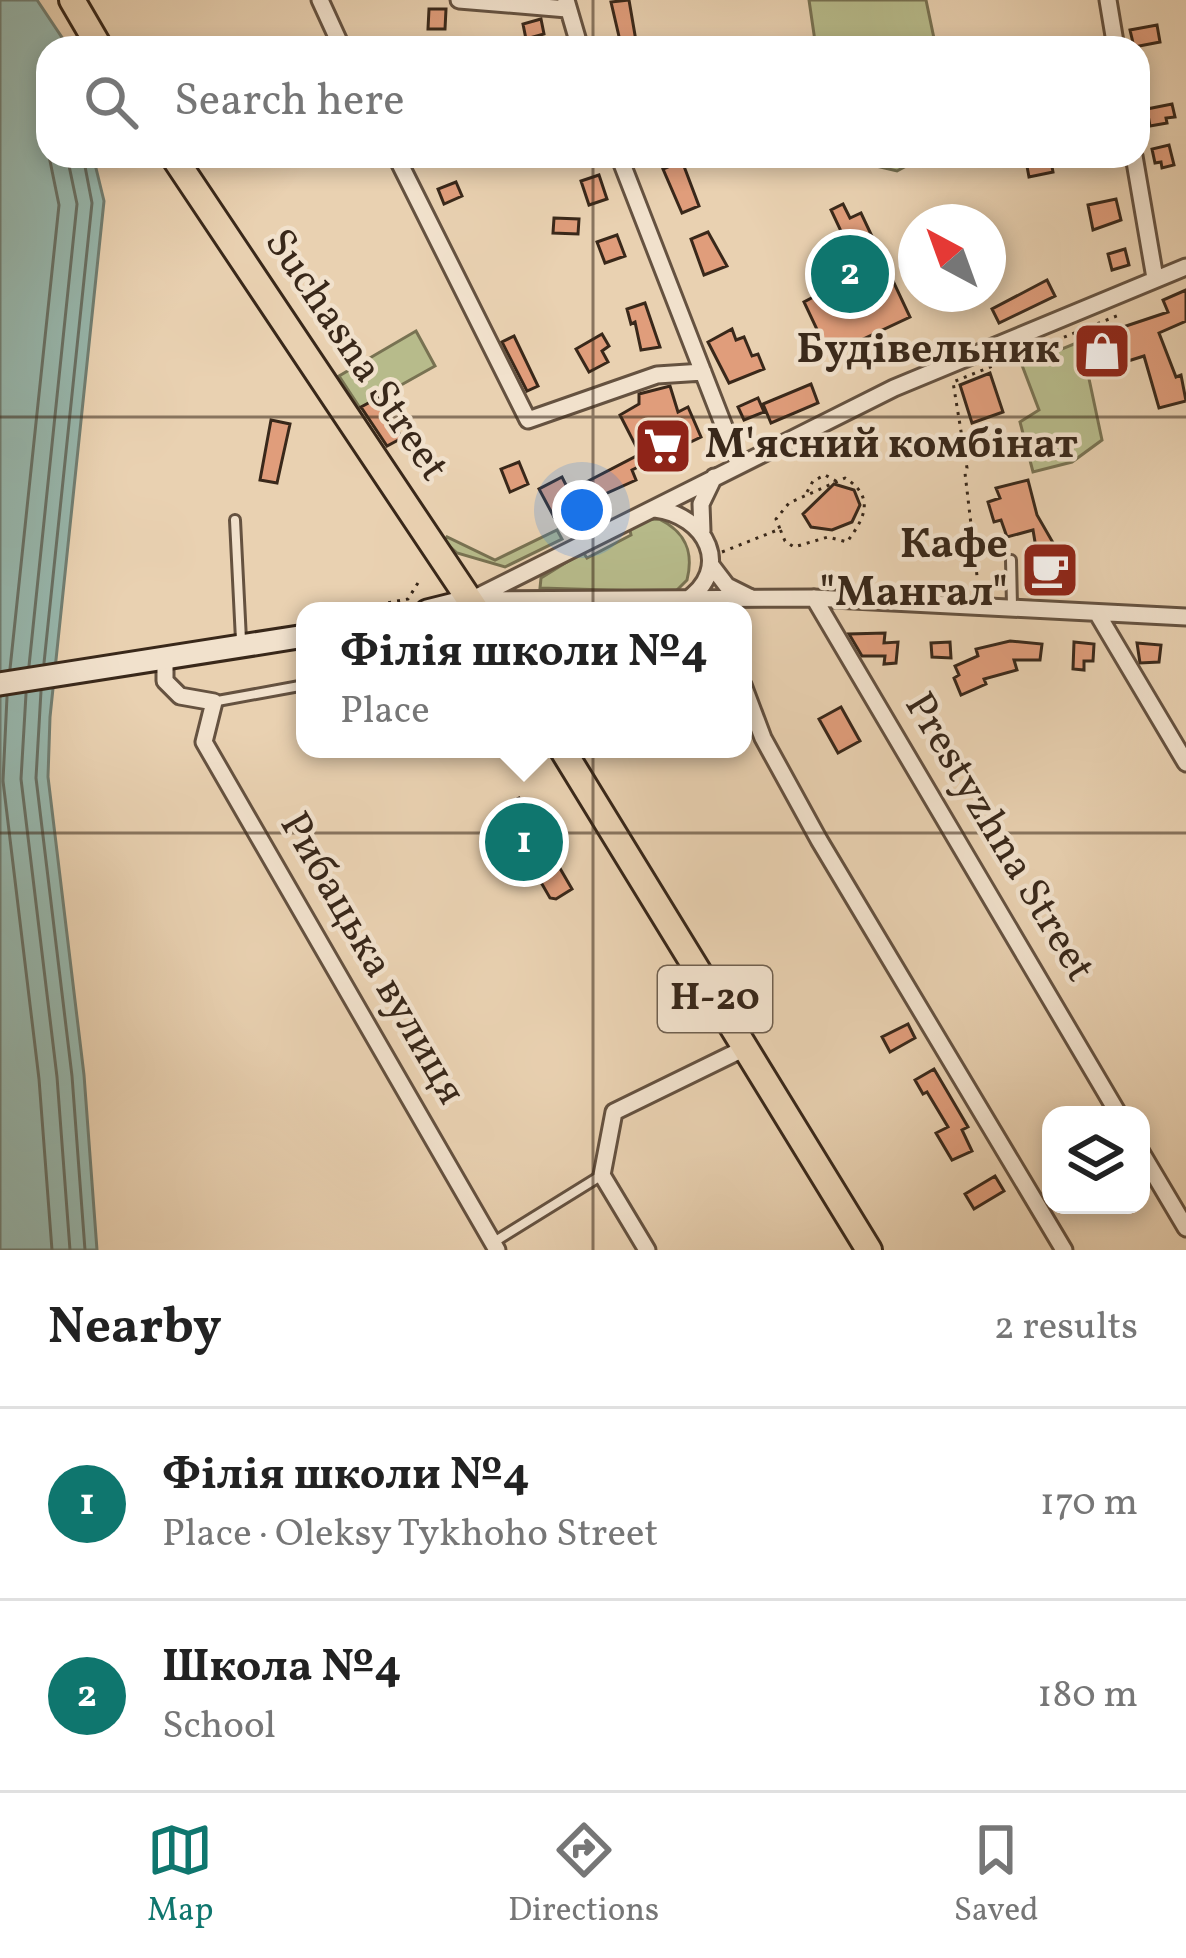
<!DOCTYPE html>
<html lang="en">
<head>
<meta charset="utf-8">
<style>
  :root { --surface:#fff; --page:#f2f2f2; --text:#222; --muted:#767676; --line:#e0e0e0; --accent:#0f766e }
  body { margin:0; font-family:Vollkorn,serif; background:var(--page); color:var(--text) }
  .controls { position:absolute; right:36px; bottom:36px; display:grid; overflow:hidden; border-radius:24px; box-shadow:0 6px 18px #0003 }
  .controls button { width:108px; height:108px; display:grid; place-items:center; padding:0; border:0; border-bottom:3px solid var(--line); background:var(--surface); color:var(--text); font:60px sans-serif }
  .compass { position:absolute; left:898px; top:204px; width:108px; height:108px; border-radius:50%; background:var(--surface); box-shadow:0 6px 18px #0003; rotate:319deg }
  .you { position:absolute; left:582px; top:510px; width:42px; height:42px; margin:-30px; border:9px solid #fff; border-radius:50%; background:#1a73e8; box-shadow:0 0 0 18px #1a73e833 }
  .badge { display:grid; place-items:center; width:78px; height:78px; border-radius:50%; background:var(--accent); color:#fff; font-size:39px; font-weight:700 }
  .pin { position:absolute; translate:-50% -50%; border:6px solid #fff; box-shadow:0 3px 12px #0006 }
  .popup { position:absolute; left:296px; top:602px; width:456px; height:156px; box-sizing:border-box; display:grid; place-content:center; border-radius:24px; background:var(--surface); filter:drop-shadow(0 3px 9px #0005); font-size:39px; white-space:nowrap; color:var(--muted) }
  .popup b { font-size:45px; color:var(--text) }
  .popup::after { content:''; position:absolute; left:50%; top:100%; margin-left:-24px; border:24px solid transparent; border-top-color:var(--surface) }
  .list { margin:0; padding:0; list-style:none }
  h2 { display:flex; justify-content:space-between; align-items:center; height:156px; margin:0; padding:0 48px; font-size:51px }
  h2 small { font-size:39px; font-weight:400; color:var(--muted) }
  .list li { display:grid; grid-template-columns:78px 1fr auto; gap:36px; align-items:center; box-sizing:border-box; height:192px; padding:0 48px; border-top:3px solid var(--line) }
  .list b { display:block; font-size:45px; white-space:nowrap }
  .list p { margin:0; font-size:39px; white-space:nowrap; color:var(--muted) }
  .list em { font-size:39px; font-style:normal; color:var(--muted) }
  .icon { flex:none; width:66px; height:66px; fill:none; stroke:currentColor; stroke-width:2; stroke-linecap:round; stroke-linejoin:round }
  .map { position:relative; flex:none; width:1186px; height:1250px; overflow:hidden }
  .search { position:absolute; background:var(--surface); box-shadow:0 6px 18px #0003; left:36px; right:36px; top:36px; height:132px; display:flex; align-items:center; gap:30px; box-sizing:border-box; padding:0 42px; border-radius:36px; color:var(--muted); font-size:45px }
  .sheet { height:540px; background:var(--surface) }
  nav { display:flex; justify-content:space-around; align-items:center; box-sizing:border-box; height:168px; border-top:3px solid var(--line); background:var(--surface); font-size:33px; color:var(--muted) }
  nav a { display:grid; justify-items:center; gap:6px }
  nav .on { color:var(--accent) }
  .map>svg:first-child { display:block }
  .green { fill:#b7bb8b; stroke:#787252; stroke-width:3 }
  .water { fill:#97b7ad; stroke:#717e72; stroke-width:3 }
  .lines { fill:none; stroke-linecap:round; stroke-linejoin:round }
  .shore { stroke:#687064; stroke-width:3 }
  .building { fill:#e09d7b; stroke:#39281a; stroke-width:3 }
  .service-casing { stroke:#655240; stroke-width:14 }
  .minor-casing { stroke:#655240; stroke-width:21 }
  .secondary-casing { stroke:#39281a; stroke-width:27 }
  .primary-casing { stroke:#39281a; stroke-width:30 }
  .path { stroke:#39281a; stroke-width:3; stroke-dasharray:3 6; stroke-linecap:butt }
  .service { stroke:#f1e1cc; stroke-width:8 }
  .minor { stroke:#f1e1cc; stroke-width:15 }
  .secondary { stroke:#f1e1cc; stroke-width:21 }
  .primary { stroke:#e9d1b1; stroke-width:24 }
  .grid { fill:none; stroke:#39281a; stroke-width:3; stroke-opacity:0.55 }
  .labels { text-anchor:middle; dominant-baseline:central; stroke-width:9; stroke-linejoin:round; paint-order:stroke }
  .shield { fill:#f1e1cc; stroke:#70604f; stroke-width:3 }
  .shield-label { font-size:39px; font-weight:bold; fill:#39281a }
  .poi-label { font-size:42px; font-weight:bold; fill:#39281a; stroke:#f1e1cc; text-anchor:end }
  .street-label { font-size:42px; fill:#39281a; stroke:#f1e1cc }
</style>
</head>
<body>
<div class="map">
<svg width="1186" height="1250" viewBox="0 0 1186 1250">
  <rect width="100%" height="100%" fill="#e9d1b1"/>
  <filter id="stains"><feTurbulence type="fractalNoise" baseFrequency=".00167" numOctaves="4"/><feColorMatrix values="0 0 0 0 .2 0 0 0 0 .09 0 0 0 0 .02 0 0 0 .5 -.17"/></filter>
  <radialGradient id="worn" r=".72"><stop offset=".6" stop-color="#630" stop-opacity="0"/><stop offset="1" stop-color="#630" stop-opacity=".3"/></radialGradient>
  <path class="green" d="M809 0H926L936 48H816Z
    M861 156H925L897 171 867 164Z
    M416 331 435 366 360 408 339 376Z
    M1081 341 1102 440 1072 462 1033 472 1020 422 1039 410 1020 360 1047 350 1050 354Z
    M659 519C686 532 694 552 687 580L675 592 540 588 541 578 583 552 587 558 631 535 629 526 641 520Z
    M557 530 562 539 505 567 457 553 444 541 447 537 495 560Z"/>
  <path class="water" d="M0 0H37L67 45V48H48V156H93L104 201 50 717 48 777 84 1075 97 1250H0Z"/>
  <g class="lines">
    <path class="shore" d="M44 663 92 203 83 156
      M29 666 77 204 67 156
      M10 669 59 205 49 156
      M41 691 36 778 72 1076 85 1250
      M26 694 21 779 57 1077 70 1250
      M7 697 3 781 39 1079 52 1250"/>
  </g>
  <path class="building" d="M629 0 636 41 621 45 611 2Z
    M429 9H446L445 29H428Z
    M541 19 544 34 526 39 523 24Z
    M1157 25 1160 42 1134 47 1130 30Z
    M1172 104 1175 117 1166 118 1167 123 1150 126 1147 109Z
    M1169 145 1174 165 1162 168 1161 162 1155 163 1152 149Z
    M1050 156 1053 172 1029 177 1026 161Z
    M682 161 699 206 682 213 663 169Z
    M599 175 607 199 589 205 581 181Z
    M456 182 462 196 444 204 438 189Z
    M1116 199 1121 220 1093 230 1088 205Z
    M843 204 850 218 861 213 910 317 829 355 804 302 823 292 833 313 871 295 831 210Z
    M554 218 579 219 578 234 553 233Z
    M708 232 727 266 704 275 691 239Z
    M617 235 625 256 605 263 597 242Z
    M1125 249 1129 265 1112 270 1108 254Z
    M833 264 841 281 820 291 812 274Z
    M1047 280 1055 296 999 323 992 309Z
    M1186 290V321L1159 333 1176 377 1181 375 1186 401 1159 408 1144 356 1090 373 1081 341 1168 312 1163 300Z
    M645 303 660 347 641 350 635 322 631 324 627 309Z
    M732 329 736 340 744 337 752 356 758 354 764 369 729 383 708 342Z
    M602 334 609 346 602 351 608 362 589 372 576 349Z
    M514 336 538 386 527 391 502 342Z
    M990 373 1003 412 972 423 960 385Z
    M811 384 818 403 771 423 763 404Z
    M670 386 678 412 688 407 701 437 632 470 636 480 554 517 539 489 562 477 569 491 640 454 620 415 639 404V394Z
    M378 398 402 438 387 446 361 407Z
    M758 398 764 412 744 420 738 407Z
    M271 420 290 424 277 483 260 480Z
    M519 462 528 484 510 492 501 469Z
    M1028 480 1037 515 1056 548 1061 591 1043 590 1033 530 1007 537 1001 520 994 522 988 502 1000 498 996 488Z
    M834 484 854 490 860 505 852 522 832 530 811 527 803 514Z
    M885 633 884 643 898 642 896 663 884 664 885 656H862L849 634Z
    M1010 641 1042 644 1040 660H1014L1017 670 984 679 986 684 961 695 954 678 959 675 955 666 978 656 976 649Z
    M950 642 951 658 932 657 931 643Z
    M1074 642 1094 644 1093 661H1084V670L1073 669Z
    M1137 643 1161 645 1159 662 1140 663Z
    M841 707 860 741 838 753 819 719Z
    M519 798 572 889 556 899 550 898 523 851 511 857 498 833 509 827 499 809Z
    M908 1024 915 1038 890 1052 882 1037Z
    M934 1069 968 1127 962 1130 972 1151 952 1160 936 1133 948 1127 927 1092 923 1094 915 1080Z
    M995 1176 1004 1191 974 1209 965 1194Z"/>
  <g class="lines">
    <g class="service-casing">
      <path id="service" d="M235 520 241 640
        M1011 560 1012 606
        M212 702 305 685
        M494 1242 602 1175"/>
    </g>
    <g class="minor-casing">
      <path id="minor" d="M320 0 342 48
        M459 0 567 9
        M566 0 580 48
        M1108 0 1116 48
        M396 156 528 420 657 375 703 372
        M619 156 739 465
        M1134 156 1155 278
        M655 509C706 515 734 569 685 601
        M702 531 701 504 714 477
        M711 565 727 586 751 598
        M814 598 1119 1115
        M471 600 894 388 1186 267
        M482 600 814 598 1186 617
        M1097 613 1186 763
        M165 661V681L180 696 214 702 204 742 497 1250
        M743 685 763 738 819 840 1064 1250
        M1141 1152 1186 1228
        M647 1250 602 1175 614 1112 745 1048"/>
    </g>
    <g class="secondary-casing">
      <path id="secondary" d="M427 611 471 600
        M0 684 305 636"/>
    </g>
    <g class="primary-casing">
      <path id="primary" d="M72 0 100 48
        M173 156 477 611
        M562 749 869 1250"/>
    </g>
    <path class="path" d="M807 492 813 481 825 475 836 481
      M722 552 780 529 776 519 789 503 845 478C877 498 863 520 847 542L828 537 794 547 785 541 780 529
      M979 593 965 473 967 468 953 382 1119 315
      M344 611 408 599 421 578"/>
    <use href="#service" class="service"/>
    <use href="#minor" class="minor"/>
    <use href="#secondary" class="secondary"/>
    <use href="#primary" class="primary"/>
  </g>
  <path class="grid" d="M593 0V48M593 156V1250M0 417H1186M0 833H1186"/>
  <defs>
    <g id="shop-square" transform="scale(3)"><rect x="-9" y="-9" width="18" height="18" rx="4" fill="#8f2418" stroke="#f1e1cc"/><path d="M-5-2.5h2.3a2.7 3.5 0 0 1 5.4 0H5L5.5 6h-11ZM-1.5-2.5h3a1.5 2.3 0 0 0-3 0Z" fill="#fff"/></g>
    <g id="supermarket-square" transform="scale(3)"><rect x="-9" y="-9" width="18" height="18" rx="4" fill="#8f2418" stroke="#f1e1cc"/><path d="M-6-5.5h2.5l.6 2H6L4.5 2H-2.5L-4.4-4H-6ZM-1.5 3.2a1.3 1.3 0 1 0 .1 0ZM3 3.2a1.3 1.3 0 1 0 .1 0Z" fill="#fff"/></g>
    <g id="cafe-square" transform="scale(3)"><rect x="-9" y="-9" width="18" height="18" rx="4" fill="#8f2418" stroke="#f1e1cc"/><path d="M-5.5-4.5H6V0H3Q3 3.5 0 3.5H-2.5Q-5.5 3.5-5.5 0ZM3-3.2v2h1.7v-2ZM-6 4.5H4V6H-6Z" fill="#fff"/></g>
  </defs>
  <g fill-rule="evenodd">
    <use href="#shop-square" x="1102" y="351"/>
    <use href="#supermarket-square" x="663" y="446"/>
    <use href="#cafe-square" x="1050" y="570"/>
  </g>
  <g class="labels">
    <rect class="shield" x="658" y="966" width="114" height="66" rx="9"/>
    <g class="shield-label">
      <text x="715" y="999">Н-20</text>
    </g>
    <g class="poi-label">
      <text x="1060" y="351">Будівельник</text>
      <text x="705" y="446" text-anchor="start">М'ясний комбінат</text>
      <text x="1008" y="546">Кафе<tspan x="1008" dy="48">"Мангал"</tspan></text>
    </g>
    <g class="street-label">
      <text transform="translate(355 356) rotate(56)">Suchasna Street</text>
      <text transform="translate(998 838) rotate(59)">Prestyzhna Street</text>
      <text transform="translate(371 959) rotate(60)">Рибацька вулиця</text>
    </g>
  </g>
  <rect width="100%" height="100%" filter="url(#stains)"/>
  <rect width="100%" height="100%" fill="url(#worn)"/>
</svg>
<div class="controls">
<button><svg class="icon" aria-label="layers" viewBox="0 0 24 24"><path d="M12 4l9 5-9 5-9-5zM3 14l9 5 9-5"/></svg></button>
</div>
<svg class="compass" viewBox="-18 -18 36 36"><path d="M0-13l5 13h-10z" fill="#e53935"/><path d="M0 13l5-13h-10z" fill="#767676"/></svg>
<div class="you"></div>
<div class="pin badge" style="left:524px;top:842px">1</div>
<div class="popup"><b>Філія школи №4</b>Place</div>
<div class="pin badge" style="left:850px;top:274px">2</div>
<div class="search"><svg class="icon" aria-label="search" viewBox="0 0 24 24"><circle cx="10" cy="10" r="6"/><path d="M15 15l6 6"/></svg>Search here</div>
</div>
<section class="sheet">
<h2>Nearby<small>2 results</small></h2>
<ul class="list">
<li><span class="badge">1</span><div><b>Філія школи №4</b><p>Place · Oleksy Tykhoho Street</p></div><em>170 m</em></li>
<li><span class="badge">2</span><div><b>Школа №4</b><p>School</p></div><em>180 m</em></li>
</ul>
</section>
<nav>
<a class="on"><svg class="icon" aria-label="map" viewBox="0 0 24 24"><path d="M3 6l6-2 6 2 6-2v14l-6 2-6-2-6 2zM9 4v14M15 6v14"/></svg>Map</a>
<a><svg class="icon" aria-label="directions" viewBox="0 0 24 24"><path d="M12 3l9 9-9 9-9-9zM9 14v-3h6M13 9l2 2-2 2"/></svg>Directions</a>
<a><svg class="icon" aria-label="saved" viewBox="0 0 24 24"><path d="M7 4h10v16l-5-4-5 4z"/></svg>Saved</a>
</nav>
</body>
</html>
